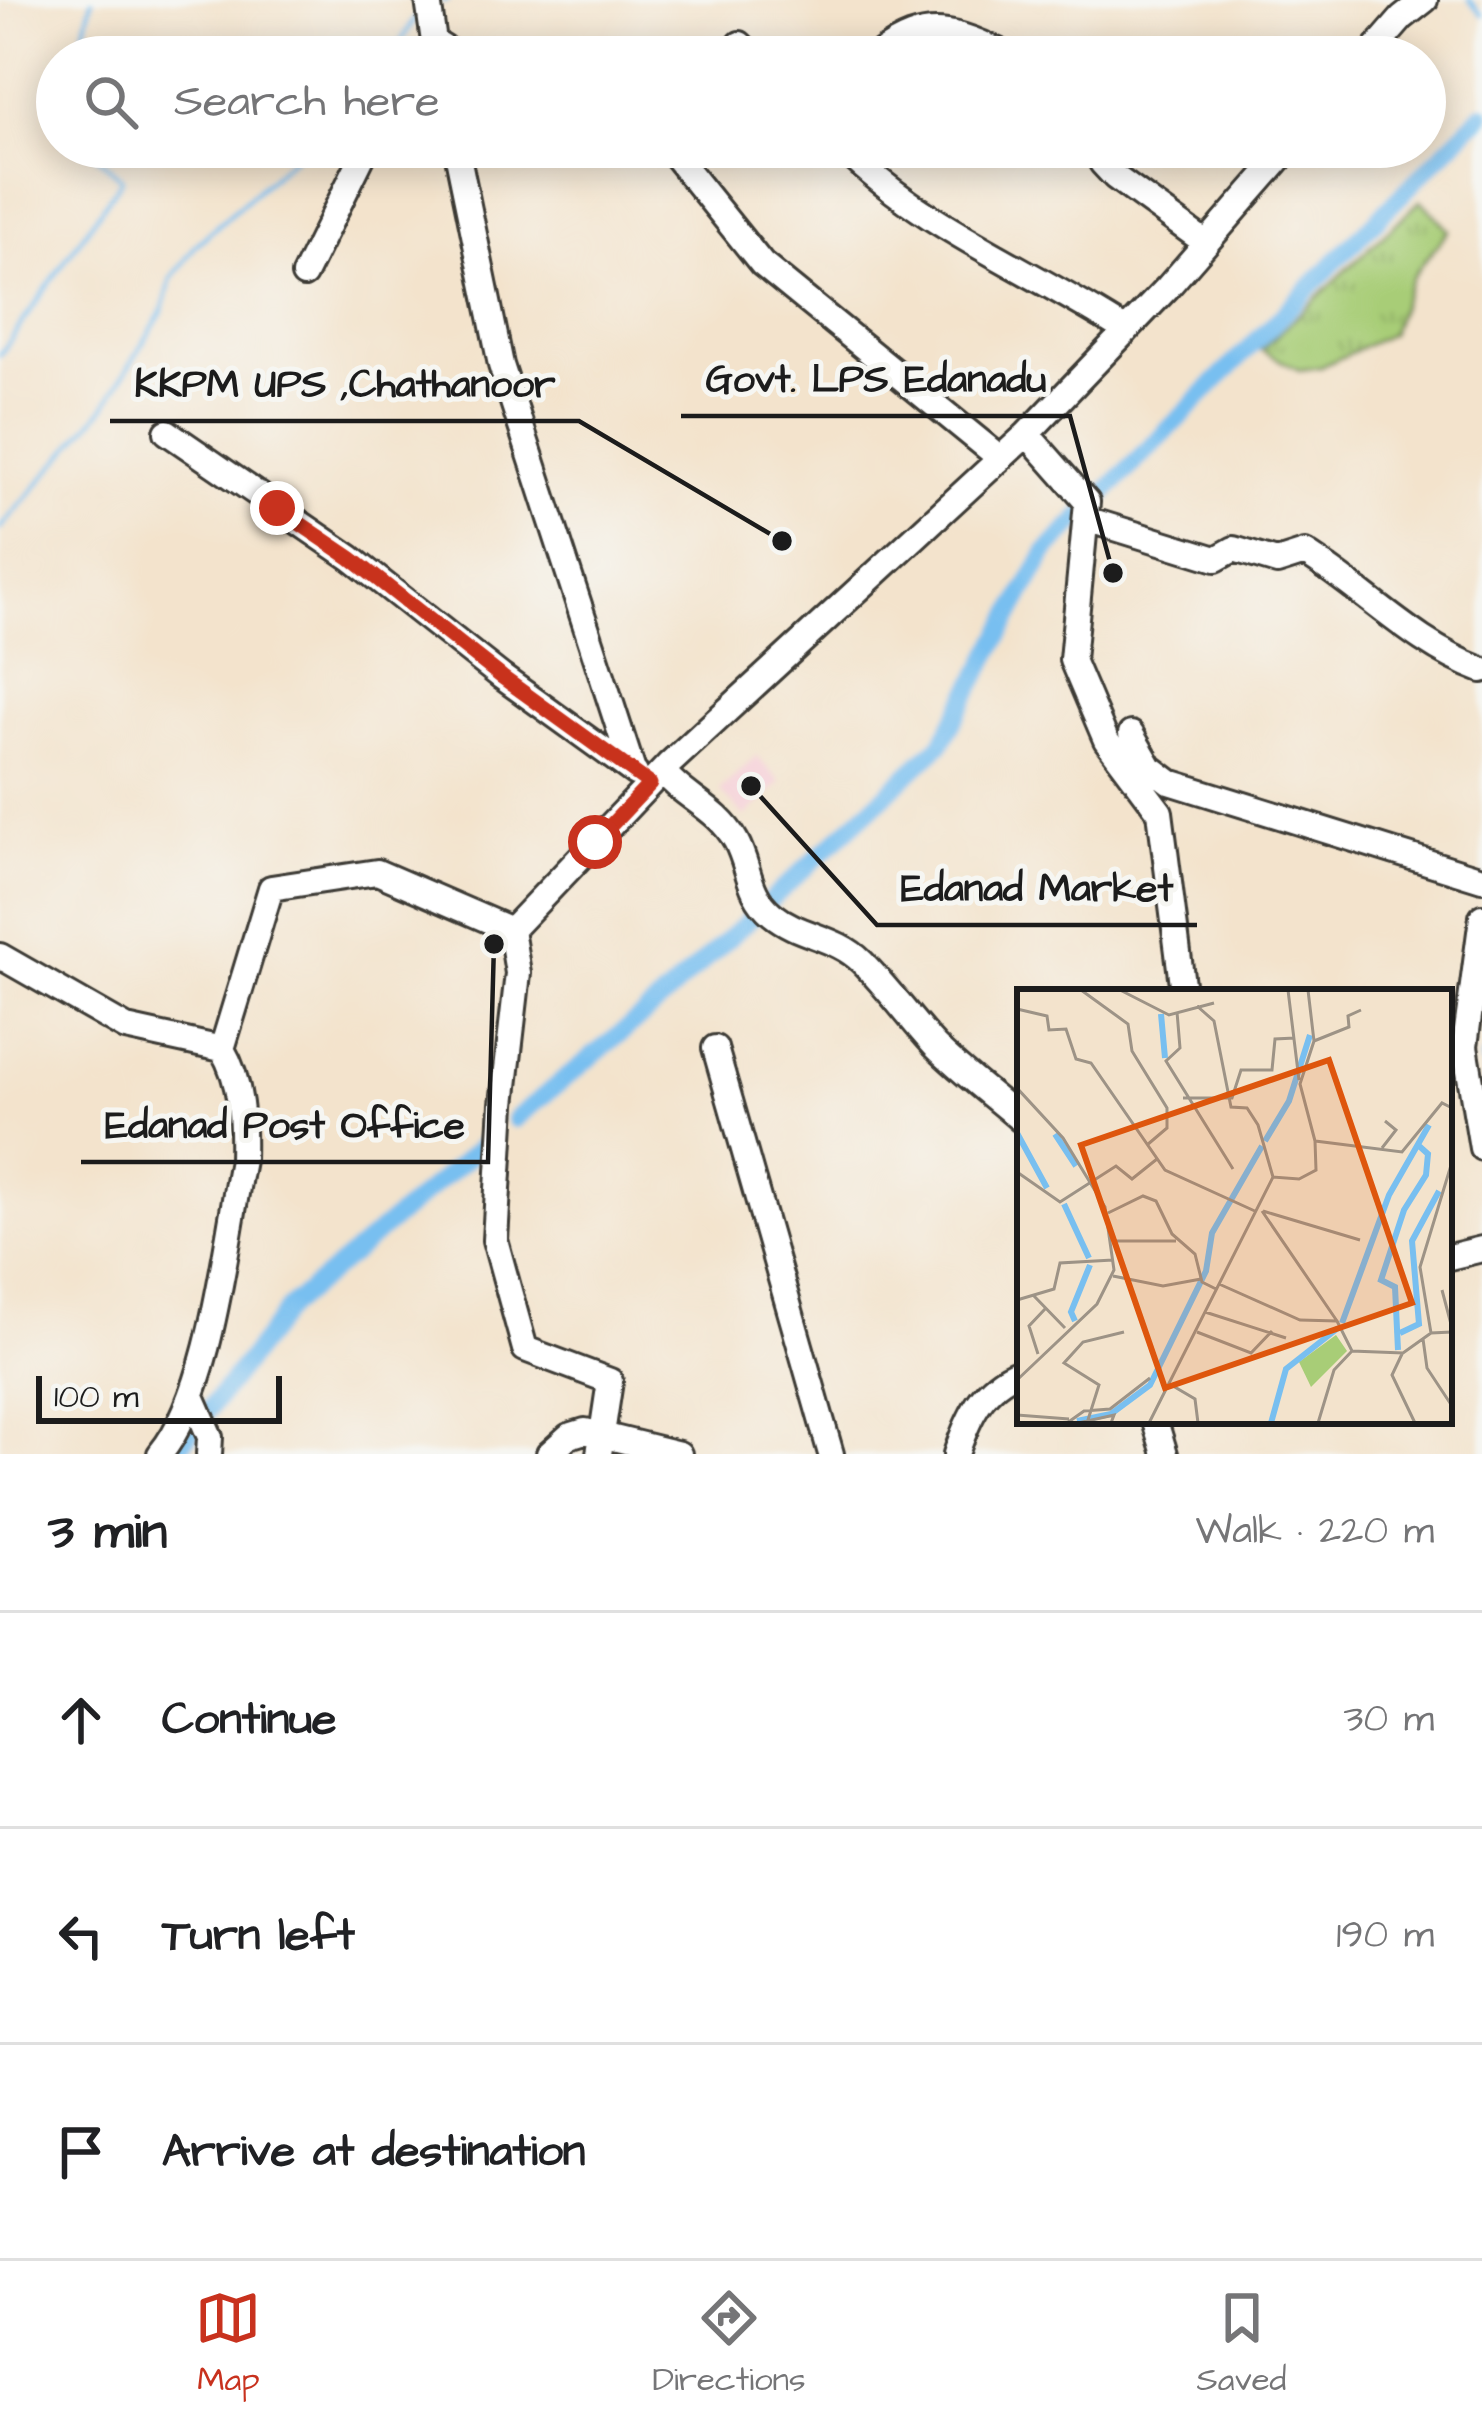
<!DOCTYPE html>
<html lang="en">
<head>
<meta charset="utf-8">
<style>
  :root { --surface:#fff; --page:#f6f6f6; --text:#202124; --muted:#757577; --line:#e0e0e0; --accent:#c8321e }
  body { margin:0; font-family:"Architects Daughter",sans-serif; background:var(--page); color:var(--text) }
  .scale { position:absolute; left:36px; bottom:30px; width:246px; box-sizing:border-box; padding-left:12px; border:6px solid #1c1c1c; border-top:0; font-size:33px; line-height:42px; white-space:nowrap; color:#1c1c1c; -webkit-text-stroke:9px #f6f6f2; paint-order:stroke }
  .stop { position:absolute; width:36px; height:36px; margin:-27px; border:9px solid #c8321e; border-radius:50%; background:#fff }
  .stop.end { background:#c8321e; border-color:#fff; box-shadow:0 3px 12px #0008 }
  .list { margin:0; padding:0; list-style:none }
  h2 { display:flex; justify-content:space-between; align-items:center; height:156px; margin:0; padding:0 48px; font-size:51px }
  h2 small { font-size:39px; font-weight:400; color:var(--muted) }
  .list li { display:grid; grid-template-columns:78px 1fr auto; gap:36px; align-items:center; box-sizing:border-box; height:216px; padding:0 48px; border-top:3px solid var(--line) }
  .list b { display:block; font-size:45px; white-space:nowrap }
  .list em { font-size:39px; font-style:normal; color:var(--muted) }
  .icon { flex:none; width:66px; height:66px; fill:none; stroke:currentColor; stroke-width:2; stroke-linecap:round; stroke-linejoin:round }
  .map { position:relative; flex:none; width:1482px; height:1454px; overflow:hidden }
  .search { position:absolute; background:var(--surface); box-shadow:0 6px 30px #0003; left:36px; right:36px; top:36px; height:132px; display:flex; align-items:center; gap:30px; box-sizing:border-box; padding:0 42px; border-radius:66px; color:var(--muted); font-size:45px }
  .sheet { height:804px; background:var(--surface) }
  nav { display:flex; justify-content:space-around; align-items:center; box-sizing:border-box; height:168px; border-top:3px solid var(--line); background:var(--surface); font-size:33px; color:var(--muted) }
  nav a { display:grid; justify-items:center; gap:6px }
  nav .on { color:var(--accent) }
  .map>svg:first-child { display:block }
  .built { fill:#f6cfd7 }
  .grass { fill:url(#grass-tufts); stroke:#62744a; stroke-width:3 }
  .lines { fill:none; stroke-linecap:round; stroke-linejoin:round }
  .stream { stroke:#78bff0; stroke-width:4.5 }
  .canal { stroke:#78bff0; stroke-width:18 }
  .minor-casing { stroke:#3c3a36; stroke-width:30 }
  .minor { stroke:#fff; stroke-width:24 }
  .route { stroke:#c8321e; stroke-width:15 }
  .inset-river { fill:none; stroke:#78bff0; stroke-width:6 }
  .inset-road { fill:none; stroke:#9d9386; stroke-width:3 }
  .view { fill:#de560d; fill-opacity:0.15; stroke:#de560d; stroke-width:6 }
  .inset-edge { fill:none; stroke:#1c1c1c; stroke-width:6 }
  .leader { fill:none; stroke:#1c1c1c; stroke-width:4.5 }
  .callout-dot { fill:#1c1c1c; stroke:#f6f6f2; stroke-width:4.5 }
  .callout-label { font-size:39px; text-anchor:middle; font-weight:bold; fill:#1c1c1c; stroke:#f6f6f2; stroke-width:10; stroke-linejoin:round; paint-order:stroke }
</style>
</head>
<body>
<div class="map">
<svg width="1482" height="1454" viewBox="0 0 1482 1454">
  <defs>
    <pattern id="grass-tufts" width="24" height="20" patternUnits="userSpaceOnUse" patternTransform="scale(3)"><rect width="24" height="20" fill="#a8cd77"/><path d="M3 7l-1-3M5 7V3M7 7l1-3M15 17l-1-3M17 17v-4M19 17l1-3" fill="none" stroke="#90af66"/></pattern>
  </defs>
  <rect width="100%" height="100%" fill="#f6f6f2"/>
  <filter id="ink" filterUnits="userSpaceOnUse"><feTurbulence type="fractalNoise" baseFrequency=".00833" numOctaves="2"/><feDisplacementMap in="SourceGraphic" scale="24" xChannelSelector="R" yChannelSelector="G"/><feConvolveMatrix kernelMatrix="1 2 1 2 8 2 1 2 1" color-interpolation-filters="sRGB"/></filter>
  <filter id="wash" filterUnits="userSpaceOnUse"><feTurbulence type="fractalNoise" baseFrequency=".004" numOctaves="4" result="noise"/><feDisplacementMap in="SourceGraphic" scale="48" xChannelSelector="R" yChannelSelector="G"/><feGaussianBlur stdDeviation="2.7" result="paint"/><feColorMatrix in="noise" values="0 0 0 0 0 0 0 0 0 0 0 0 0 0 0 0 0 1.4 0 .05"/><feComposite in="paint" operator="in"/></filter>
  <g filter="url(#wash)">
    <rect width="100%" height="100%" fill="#f3e3cc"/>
    <path class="built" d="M756 756 781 782 745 817 720 790Z"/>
    <path class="grass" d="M1421 200 1449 230 1412 277 1390 334 1321 367 1299 370 1261 350Z"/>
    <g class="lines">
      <path class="stream" d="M1469 0 1482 15
        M443 2 448 0
        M78 57 92 0
        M392 57 418 13
        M0 355 122 179 88 147
        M0 529 104 408 162 312 172 278 196 245 305 147
        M1482 1057V1063"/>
      <path class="canal" d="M515 1119 657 1004 941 744 1047 551 1482 114
        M174 1454 289 1307 490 1139"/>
    </g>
  </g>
  <g filter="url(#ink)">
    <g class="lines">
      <g class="minor-casing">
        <path id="minor" d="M428 0 434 42 458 57
          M740 44 753 57
          M876 57C929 17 956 31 1011 57
          M1368 57 1402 18 1425 0
          M456 147 501 365 633 771
          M668 147 762 264 1000 458
          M842 147C924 229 1031 269 1126 331
          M1098 147 1102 163 1115 177 1206 243
          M304 275 367 147
          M167 432 351 558 502 677 635 773
          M1027 434 1087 502 1072 660 1106 740 1160 812 1183 992
          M1086 519 1216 559 1234 549 1277 562 1305 553C1366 591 1413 644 1482 670
          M1131 734 1150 767 1170 782 1482 879
          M663 771C683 798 717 807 736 841 750 867 747 893 772 914 800 937 836 936 862 962 888 988 910 1019 935 1046 961 1072 992 1095 1020 1119
          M1482 917 1465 1046 1482 1148
          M511 930 518 973 503 1104 495 1240 525 1349 610 1381 599 1454
          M0 956 126 1028 222 1049 271 888 377 872 511 930 669 764 1027 434 1168 287 1290 147
          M715 1048 831 1454
          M1449 1257 1482 1249
          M192 1396 210 1437 209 1454
          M1155 1421 1165 1454
          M160 1454C211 1393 226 1241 242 1160 243 1121 242 1083 222 1049
          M549 1454 569 1436 585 1431 679 1454
          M956 1454C968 1418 982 1385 1020 1371"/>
      </g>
      <use href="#minor" class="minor"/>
    </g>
  </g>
  <g class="lines" filter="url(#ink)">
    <path class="route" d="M277 508 351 558 502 677 650 784 595 842"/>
  </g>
  <g transform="translate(1017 989)">
    <rect width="435" height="435" fill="#f3e3cc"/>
    <path d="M319 346 330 362 294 398 282 373Z" fill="#a8cd77"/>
    <path class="inset-river" d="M144 25 148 69M0 144 30 199M38 145 59 177M248 152 272 112 293 46M47 215 72 269M58 332 54 323 73 276M325 334 372 206 412 136M383 344 402 335 395 252 422 202M381 361 378 298 364 291 387 221 409 186 411 165 401 156M60 432 94 425 133 396 189 282 195 244 245 157M254 434 269 380 321 339"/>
    <path class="inset-road" d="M64 1 111 35 115 62 150 119V139L130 156M103 1 152 26 197 14M271 1 282 91M291 1 297 52 283 95 298 152M180 17 197 32 214 118 230 119 241 136 256 188M0 20 30 27 32 41 49 40 59 70 74 74 148 181 240 223M160 23 163 59 149 72 216 180M297 52 332 38 331 27 344 21M0 99 46 149 88 218 97 281 80 315 0 391M166 109H215L224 81H255L258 50 278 49M365 159 379 141 368 132M0 183 43 213 99 177 115 190 140 170M245 222 320 332M246 222 343 251M91 224 126 207 139 212 155 245 178 265 185 293 199 300M96 252H159M96 287 146 297 184 290M202 295 283 331 320 332 335 362 386 364 414 344 435 343M425 301 435 339M17 307 48 339M0 311 37 300 43 274 96 271M188 323 269 349M180 343 234 364 255 342M414 344 403 278 435 173M406 350 410 379 435 417M21 365 12 337 28 320M385 365 375 386 398 434M156 397 178 410 181 434M0 426 52 430M50 434 67 422 93 420 133 389M61 434 97 426 94 434M70 434 82 396 47 374 66 353 107 343M132 434 256 188 282 190 299 181 298 152 385 163 425 114 435 119M301 434 317 381 335 362"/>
    <path class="view" d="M312 71 395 314 148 399 64 156Z"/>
    <rect width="435" height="435" class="inset-edge"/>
  </g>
  <path class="leader" d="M1113 573L1070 416H681M782 541L579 421H110M751 786L877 925H1197M494 944L488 1162H81"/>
  <g class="callout-dot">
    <circle cx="1113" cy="573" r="12"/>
    <circle cx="782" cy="541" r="12"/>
    <circle cx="751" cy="786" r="12"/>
    <circle cx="494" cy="944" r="12"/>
  </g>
  <g class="callout-label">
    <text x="876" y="392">Govt. LPS Edanadu</text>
    <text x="345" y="397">KKPM UPS ,Chathanoor</text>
    <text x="1037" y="901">Edanad Market</text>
    <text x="285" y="1138">Edanad Post Office</text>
  </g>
</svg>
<div class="scale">100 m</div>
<div class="stop" style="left:595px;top:842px"></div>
<div class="stop end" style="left:277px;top:508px"></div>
<div class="search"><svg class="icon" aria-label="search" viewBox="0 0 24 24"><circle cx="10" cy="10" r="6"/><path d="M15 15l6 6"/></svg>Search here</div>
</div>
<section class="sheet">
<h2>3 min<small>Walk · 220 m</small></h2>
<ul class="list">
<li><svg class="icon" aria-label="ahead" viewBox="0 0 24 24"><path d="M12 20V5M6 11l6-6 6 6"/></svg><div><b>Continue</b></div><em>30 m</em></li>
<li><svg class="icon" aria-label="left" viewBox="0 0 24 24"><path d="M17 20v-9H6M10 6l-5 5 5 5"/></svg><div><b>Turn left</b></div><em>190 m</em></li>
<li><svg class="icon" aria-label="arrive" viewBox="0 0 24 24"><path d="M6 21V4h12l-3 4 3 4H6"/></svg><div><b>Arrive at destination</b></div></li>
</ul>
</section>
<nav>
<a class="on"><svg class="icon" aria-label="map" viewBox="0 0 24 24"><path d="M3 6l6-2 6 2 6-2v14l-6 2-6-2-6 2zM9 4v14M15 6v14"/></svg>Map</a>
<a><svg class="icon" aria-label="directions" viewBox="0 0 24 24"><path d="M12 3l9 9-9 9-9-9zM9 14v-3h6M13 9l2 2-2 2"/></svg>Directions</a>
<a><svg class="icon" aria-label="saved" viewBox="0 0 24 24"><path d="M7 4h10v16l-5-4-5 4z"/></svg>Saved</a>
</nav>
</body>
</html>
